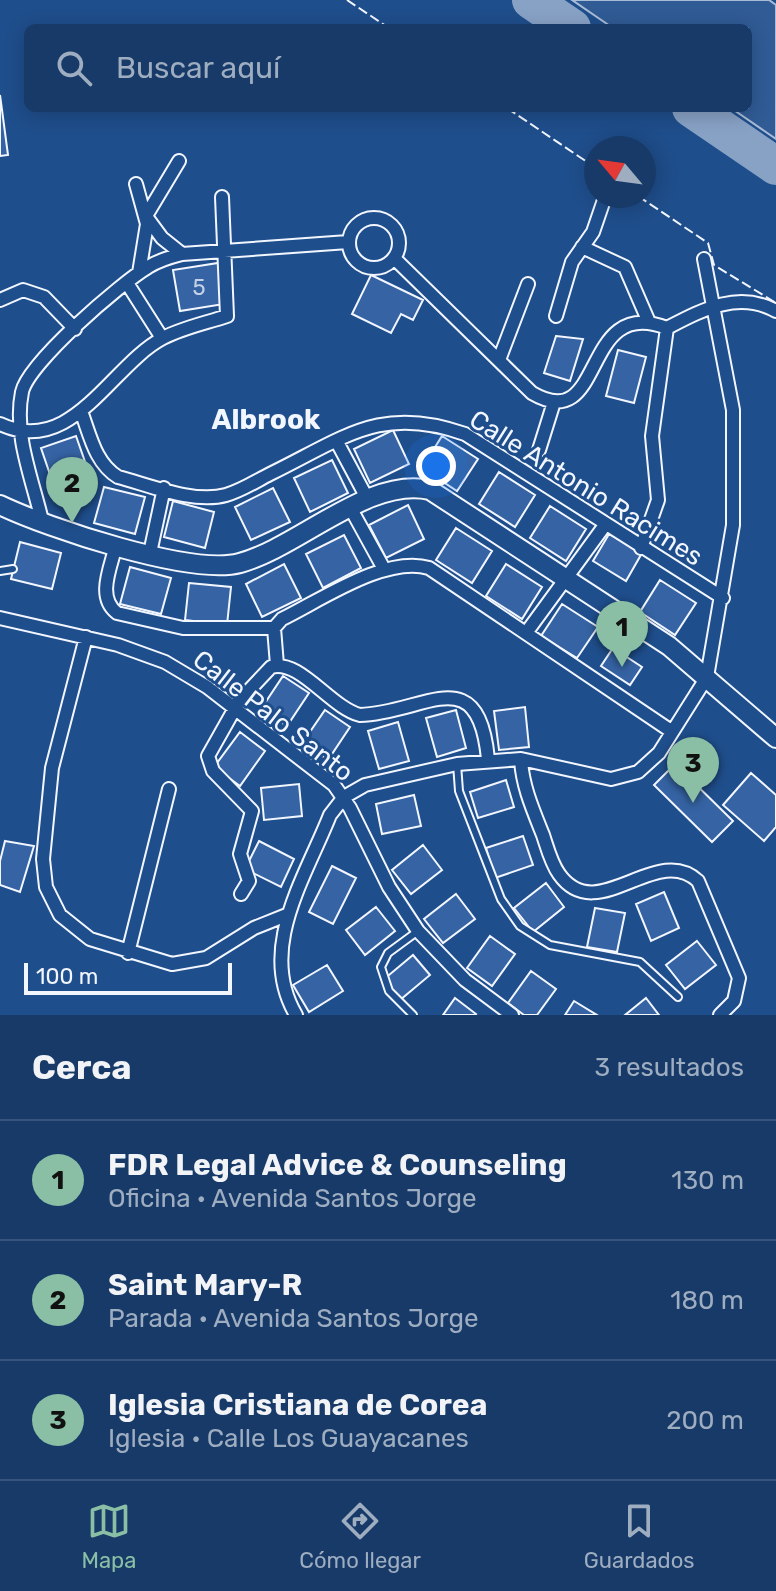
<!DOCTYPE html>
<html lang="es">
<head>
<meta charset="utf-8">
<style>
  :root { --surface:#173a69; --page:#244571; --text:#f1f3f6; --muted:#9eadc0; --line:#36547d; --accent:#8abfa5 }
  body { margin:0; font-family:Rubik,sans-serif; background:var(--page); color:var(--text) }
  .compass { position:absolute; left:584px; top:136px; width:72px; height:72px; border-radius:50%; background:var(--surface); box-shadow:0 4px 20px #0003; rotate:299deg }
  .scale { position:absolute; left:24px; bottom:20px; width:208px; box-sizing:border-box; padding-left:8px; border:4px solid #f2f6ff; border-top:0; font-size:22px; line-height:28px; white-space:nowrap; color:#f2f6ff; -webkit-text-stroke:6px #1f4e8c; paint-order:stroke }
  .you { position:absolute; left:436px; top:466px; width:28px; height:28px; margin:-20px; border:6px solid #fff; border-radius:50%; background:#1a73e8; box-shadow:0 0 0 12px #1a73e833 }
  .badge { display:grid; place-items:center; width:52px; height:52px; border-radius:50%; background:var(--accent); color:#111; font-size:26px; font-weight:700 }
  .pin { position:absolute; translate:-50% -66px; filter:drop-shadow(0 2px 4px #0008) }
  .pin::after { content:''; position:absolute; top:42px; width:28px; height:24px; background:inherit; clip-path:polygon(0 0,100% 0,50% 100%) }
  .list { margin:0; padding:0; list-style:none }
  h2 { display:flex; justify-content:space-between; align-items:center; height:104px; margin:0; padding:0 32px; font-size:34px }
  h2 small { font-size:26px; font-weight:400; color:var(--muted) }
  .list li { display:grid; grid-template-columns:52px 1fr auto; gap:24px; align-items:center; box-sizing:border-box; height:120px; padding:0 32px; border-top:2px solid var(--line) }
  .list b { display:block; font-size:30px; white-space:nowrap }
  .list p { margin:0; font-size:26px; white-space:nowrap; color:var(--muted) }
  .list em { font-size:26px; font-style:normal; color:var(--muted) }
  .icon { flex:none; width:44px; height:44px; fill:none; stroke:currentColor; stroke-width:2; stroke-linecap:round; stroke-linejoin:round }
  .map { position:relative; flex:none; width:776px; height:1015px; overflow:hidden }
  .search { position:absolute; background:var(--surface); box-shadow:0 4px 20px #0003; left:24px; right:24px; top:24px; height:88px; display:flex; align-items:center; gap:20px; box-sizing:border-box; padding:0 28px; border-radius:12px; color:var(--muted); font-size:30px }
  .sheet { height:464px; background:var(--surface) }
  nav { display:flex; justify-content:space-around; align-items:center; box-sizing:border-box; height:112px; border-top:2px solid var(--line); background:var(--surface); font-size:22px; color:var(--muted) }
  nav a { display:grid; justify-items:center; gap:4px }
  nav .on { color:var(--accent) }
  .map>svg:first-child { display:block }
  .built { fill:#305b95; stroke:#a8bbd7; stroke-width:2 }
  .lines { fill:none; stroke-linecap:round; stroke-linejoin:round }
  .taxiway { stroke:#88a2c6; stroke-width:38 }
  .building { fill:#3563a3; stroke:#f2f6ff; stroke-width:2 }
  .lane-casing { stroke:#f2f6ff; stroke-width:10 }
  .street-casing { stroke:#f2f6ff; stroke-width:16 }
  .secondary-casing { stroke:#f2f6ff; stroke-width:22 }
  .lane { stroke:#1f4e8c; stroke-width:6 }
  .street { stroke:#1f4e8c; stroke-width:12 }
  .secondary { stroke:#1f4e8c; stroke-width:18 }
  .fence { stroke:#f2f6ff; stroke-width:2; stroke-dasharray:10 4; stroke-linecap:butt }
  .labels { text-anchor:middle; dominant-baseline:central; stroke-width:6; stroke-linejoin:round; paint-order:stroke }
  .number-label { font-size:22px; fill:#c3d1e8 }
  .street-label { font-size:26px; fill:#f2f6ff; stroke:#1f4e8c }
  .neighbourhood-label { font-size:28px; font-weight:bold; fill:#f2f6ff; stroke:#1f4e8c }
</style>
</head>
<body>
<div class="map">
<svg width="776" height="1015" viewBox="0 0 776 1015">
  <rect width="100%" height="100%" fill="#1f4e8c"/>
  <path class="built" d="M572 0H769L776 5V139L731 108H748V28H613Z"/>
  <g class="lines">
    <path class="taxiway" d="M531 0 572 28
      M691 108 776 166"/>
  </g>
  <path class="building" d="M0 95 8 155 0 156Z
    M218 263 224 304 180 311 173 270Z
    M371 275 423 300 413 320 401 314 391 333 352 314Z
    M556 336 583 339 570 381 544 373Z
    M618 350 646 357 634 403 606 396Z
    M393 430 409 464 370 483 354 449Z
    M76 436 90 476 55 489 41 448Z
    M442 436 478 459 457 491 422 468Z
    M332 460 348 493 310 512 294 478Z
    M499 472 535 495 515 527 479 504Z
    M104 487 145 497 135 534 94 523Z
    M273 488 290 522 251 540 235 507Z
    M173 501 214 512 205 548 164 537Z
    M408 505 424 539 386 558 369 525Z
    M550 506 586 529 566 561 530 538Z
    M456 528 492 551 472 583 436 560Z
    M609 534 642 553 626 581 593 561Z
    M344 535 361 568 323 588 306 554Z
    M20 542 61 553 52 589 11 579Z
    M284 564 301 598 262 617 246 584Z
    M506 564 542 587 522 619 486 596Z
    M130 567 171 578 161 614 120 604Z
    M660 580 696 603 675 635 640 612Z
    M189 583 231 587 227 625 185 620Z
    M562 604 598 627 577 658 541 636Z
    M613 648 642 667 630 685 601 666Z
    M283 676 309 693 287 726 261 709Z
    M525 707 529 747 499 750 494 711Z
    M325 710 350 727 328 760 303 742Z
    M456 710 466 748 437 757 426 718Z
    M398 722 409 761 379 769 368 731Z
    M240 732 265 751 240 786 214 767Z
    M675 764 733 821 712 842 654 785Z
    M751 773 776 795V827L764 841 723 805Z
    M506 780 514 807 478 818 470 792Z
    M299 784 302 816 264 820 261 788Z
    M414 795 421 826 382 834 376 804Z
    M523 836 533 865 495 878 486 848Z
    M5 841 34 846 20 892 0 885V861Z
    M259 841 294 859 281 887 245 869Z
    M423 845 442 870 411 894 392 870Z
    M332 866 356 878 333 924 309 912Z
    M546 883 564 907 533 932 514 908Z
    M664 892 679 928 651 941 636 904Z
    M456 894 475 919 443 943 424 919Z
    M376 907 395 931 365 955 346 930Z
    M595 908 625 913 617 952 587 947Z
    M490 936 515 954 492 986 467 968Z
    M697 941 716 965 685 989 666 965Z
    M413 955 430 975 400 1000 383 980Z
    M327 965 343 991 309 1012 293 985Z
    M531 971 556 989 537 1015H524L508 1003Z
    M455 998 476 1014 475 1015H443Z
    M646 998 659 1015H625Z
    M574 1001 597 1015H565Z"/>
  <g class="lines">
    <g class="lane-casing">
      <path id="lane" d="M0 571 13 569
        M457 764 459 791 501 899 520 926 550 945 640 962 678 997
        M413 1015 389 991 381 967 388 953 418 931"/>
    </g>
    <g class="street-casing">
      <path id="street" d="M136 184 147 224 139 273
        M146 216 179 161
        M349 243a25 25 0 1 1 50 0a25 25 0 1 1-50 0Z
        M148 219 162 238 182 254
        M582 247 625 267 648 320
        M394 258 532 393C607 437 579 294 667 328 702 310 738 290 776 311
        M127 283 162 338
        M0 300 23 290 44 297 75 329
        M556 316 572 262 593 232 605 197
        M499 360 528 284
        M81 411C90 435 95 463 118 477 149 485 194 504 226 495 241 491 256 481 270 474 344 438 381 404 465 434L723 598
        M0 424C72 458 111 365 163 338 182 328 206 323 227 316L222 197
        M337 442 368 500
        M539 450 554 402
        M351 509 384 569
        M43 525C34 483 13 436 22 392 28 363 121 283 148 267 159 260 170 257 182 254L348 242
        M116 545C111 567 96 597 117 613L183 628H274L282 619C321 600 386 555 429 568L671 731
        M641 548 658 500 652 436 667 328
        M150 553 164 488
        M0 618 118 645 165 662 207 687 334 785 350 808 389 887 418 931 465 980 512 1015
        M274 628 277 665
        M526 633 605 525
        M86 637 52 768 43 859 46 887 60 915 90 939 172 964 206 958 254 928 289 914
        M521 759C522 785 533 810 543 835 547 847 551 863 559 874 597 928 656 842 698 881L739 978 734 1001 720 1015
        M241 894 249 881 240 854 252 811 213 771 208 756 239 701 271 667C299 658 331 708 360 715 425 713 478 658 488 759
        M128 953 169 789
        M296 1015C257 949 305 878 330 815L344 797 365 785 457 764 521 759 611 779 638 772 659 753 707 677 733 525V410L704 259"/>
    </g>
    <g class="secondary-casing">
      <path id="secondary" d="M0 505C48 528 191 576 240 563 299 547 369 476 430 490L669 646 776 738"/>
    </g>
    <use href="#lane" class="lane"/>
    <use href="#street" class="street"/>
    <use href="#secondary" class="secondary"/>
    <path class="fence" d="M347 0 389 28
      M507 108 596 168
      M638 196 708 243 714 265 776 303"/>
  </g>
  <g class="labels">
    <g class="number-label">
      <text x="199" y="287">5</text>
    </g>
    <g class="street-label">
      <text transform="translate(586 488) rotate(32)">Calle Antonio Racimes</text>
      <text transform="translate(273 716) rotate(38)">Calle Palo Santo</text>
    </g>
    <g class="neighbourhood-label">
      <text x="266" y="419">Albrook</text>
    </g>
  </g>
</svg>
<svg class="compass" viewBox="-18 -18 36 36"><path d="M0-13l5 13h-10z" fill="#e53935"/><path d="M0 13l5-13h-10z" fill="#9eadc0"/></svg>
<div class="scale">100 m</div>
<div class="you"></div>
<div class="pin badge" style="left:622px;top:667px">1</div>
<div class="pin badge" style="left:72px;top:523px">2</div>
<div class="pin badge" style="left:693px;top:803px">3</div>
<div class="search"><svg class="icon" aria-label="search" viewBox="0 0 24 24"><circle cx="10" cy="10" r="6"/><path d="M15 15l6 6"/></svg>Buscar aquí</div>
</div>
<section class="sheet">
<h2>Cerca<small>3 resultados</small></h2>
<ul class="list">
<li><span class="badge">1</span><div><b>FDR Legal Advice &amp; Counseling</b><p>Oficina · Avenida Santos Jorge</p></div><em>130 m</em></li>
<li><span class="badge">2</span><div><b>Saint Mary-R</b><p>Parada · Avenida Santos Jorge</p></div><em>180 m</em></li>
<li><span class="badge">3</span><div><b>Iglesia Cristiana de Corea</b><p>Iglesia · Calle Los Guayacanes</p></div><em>200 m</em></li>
</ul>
</section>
<nav>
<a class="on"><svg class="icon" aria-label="map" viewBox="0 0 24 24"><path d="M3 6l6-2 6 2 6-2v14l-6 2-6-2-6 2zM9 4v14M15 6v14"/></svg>Mapa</a>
<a><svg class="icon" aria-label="directions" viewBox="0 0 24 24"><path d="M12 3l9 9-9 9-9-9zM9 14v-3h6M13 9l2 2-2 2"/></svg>Cómo llegar</a>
<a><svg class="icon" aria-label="saved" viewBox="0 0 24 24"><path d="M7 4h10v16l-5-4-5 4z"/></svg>Guardados</a>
</nav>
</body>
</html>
